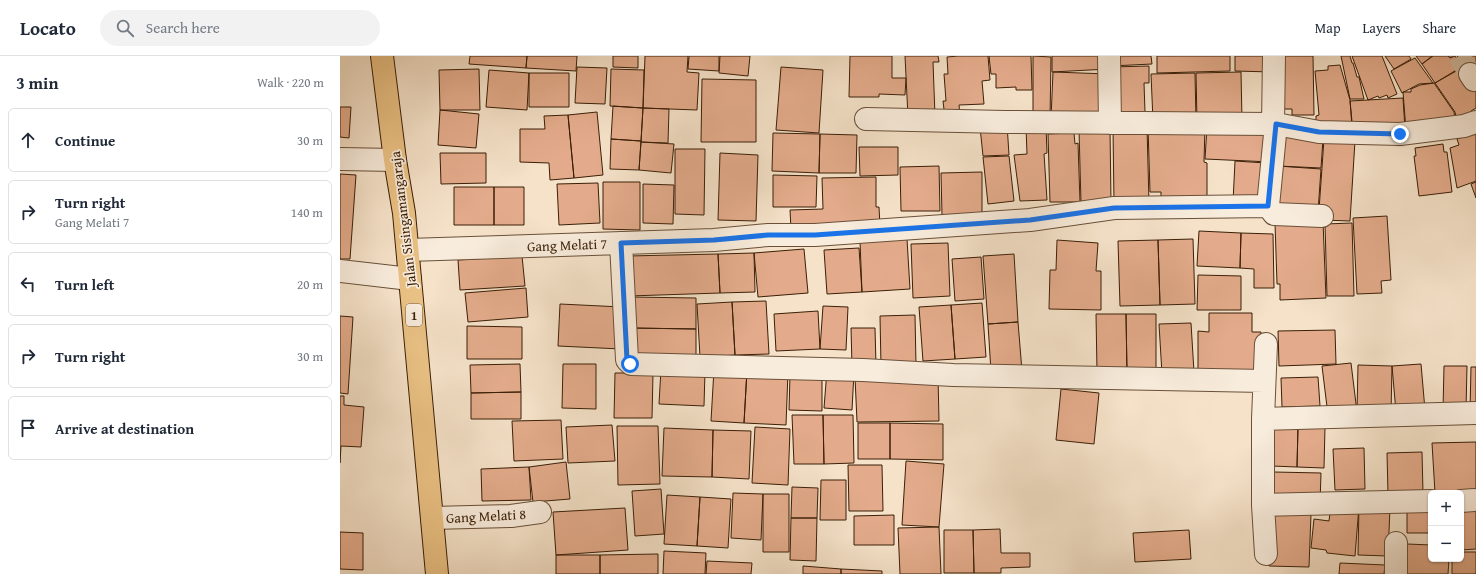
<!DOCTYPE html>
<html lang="en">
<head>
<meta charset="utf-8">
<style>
  :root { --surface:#fff; --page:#f2f2f3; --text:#1f2937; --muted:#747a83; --line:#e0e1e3 }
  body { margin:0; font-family:"Gentium Book Plus",serif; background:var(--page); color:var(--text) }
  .controls { position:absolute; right:12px; bottom:12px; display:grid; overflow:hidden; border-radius:6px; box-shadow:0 1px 3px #0004 }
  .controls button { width:36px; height:36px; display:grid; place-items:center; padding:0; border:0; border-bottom:1px solid var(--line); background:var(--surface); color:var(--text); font:20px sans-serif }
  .stop { position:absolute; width:12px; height:12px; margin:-9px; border:3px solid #1a73e8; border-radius:50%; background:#fff }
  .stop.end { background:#1a73e8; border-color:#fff; box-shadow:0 1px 4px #0008 }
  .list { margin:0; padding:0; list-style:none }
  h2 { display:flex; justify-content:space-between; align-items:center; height:52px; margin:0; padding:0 16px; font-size:17px }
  h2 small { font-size:13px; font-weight:400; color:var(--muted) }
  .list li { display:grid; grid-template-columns:26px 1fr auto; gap:12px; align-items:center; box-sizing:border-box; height:64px; margin:0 8px 8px; padding:0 8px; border:1px solid var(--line); border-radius:6px }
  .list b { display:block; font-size:15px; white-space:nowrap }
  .list p { margin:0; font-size:13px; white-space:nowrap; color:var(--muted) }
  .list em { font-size:13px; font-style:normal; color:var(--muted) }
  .icon { flex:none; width:22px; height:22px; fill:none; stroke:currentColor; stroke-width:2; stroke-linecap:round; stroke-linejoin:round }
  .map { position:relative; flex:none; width:1136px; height:518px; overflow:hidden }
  header { display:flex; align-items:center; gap:24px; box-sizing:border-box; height:56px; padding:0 20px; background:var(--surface); border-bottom:1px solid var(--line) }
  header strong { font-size:19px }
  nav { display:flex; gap:22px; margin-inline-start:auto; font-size:14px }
  .search { width:280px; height:36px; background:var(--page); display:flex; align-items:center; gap:10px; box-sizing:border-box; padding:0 14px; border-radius:22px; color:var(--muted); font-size:15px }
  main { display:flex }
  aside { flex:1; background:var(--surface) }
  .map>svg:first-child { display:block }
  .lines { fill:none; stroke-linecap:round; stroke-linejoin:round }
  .stream { stroke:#787d76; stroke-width:9 }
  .building { fill:#e3ab8b; stroke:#3b1f07 }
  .minor-tunnel { stroke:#d0bba2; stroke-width:22; stroke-dasharray:22 11; stroke-linecap:butt }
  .minor-casing { stroke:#6a5038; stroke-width:24 }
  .highway-casing { stroke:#3b1f07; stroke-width:24 }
  .minor { stroke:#f8ecdc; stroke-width:22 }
  .highway { stroke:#eac184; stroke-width:22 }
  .route { stroke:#1a73e8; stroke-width:5 }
  .labels { text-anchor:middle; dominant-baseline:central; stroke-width:3.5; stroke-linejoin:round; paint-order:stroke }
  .shield { fill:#f8ecdc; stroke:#745c47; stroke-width:1 }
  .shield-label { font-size:13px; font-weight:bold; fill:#3b1f07 }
  .street-label { font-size:14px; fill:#3b1f07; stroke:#f8ecdc }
</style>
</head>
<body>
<header>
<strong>Locato</strong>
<div class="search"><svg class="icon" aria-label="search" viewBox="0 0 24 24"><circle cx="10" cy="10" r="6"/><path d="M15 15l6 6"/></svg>Search here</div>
<nav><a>Map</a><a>Layers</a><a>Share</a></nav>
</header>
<main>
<aside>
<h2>3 min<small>Walk · 220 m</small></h2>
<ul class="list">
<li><svg class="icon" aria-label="ahead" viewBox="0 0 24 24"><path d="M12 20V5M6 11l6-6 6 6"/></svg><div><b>Continue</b></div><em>30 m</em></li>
<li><svg class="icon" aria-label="right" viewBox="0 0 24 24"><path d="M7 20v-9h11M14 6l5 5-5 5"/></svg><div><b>Turn right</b><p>Gang Melati 7</p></div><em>140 m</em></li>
<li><svg class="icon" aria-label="left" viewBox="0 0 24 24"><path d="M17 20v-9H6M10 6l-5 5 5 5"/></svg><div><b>Turn left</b></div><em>20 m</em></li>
<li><svg class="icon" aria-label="right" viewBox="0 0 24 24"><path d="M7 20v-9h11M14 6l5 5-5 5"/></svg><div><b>Turn right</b></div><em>30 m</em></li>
<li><svg class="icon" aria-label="arrive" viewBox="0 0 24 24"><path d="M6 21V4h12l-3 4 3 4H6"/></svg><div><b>Arrive at destination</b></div></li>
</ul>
</aside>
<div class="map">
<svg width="1136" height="518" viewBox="0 0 1136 518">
  <rect width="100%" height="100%" fill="#f5e2c9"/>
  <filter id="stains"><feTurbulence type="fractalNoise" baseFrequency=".005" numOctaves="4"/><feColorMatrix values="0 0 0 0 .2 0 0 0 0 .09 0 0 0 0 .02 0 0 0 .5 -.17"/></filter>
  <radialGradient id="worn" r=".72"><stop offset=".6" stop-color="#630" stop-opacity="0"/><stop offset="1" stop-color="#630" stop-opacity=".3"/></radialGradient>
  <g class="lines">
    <path class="stream" d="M1108 0 1136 42"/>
  </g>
  <path class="building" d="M130 0H187L186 12 129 8Z
    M187 0H237L236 15 186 12Z
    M273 0H298V12L273 11Z
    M305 0H348L347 16 359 17 357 54 303 52Z
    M349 0H379V15L348 13Z
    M380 0H410L408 20 379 17Z
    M510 0H552V22H566L565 39 539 38V41H509Z
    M565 0H598L599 6H593L595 60 568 61Z
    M618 0H648L650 24 642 25 644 48 619 49 620 61 605 62 603 45H606L604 18H608L607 1Z
    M649 0H691L692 34H676V31L656 32V18H651Z
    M693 0 711 1 710 64H693Z
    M712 0H767L768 13 712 16Z
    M771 0H811L812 8 771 10Z
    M817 0H890V15L817 17Z
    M895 0H932V16L895 15Z
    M934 0H973L974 59H952V53H935Z
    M1001 0H1010L1012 7H1013L1017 21H1019L1024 43H1010Z
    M1012 0H1042L1057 38 1048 42 1047 39 1039 42 1038 40 1028 44Z
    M1045 0H1069L1071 3 1054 13Z
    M1076 0H1092L1082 8Z
    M1093 0H1108L1110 2 1115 0 1129 20 1125 23 1118 13 1095 27 1082 8Z
    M1117 0H1136V15L1129 18Z
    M1075 2 1093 27 1079 28 1062 37 1051 15Z
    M1000 9 1010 44 1012 71 976 69V60L979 59 975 15 988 14V10Z
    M809 10V27H804L805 56 772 57 771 11Z
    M237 11 267 12 265 48 235 47Z
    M441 11 483 14 479 77 436 74Z
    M139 13 140 54H100L99 14Z
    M271 13 304 14 303 52 270 50Z
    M149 14 189 17 187 54 146 51Z
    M1118 14 1128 28 1136 22V52L1131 55 1133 57 1117 66 1115 56 1095 27Z
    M713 16 768 18 764 63 711 62Z
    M901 16 902 64 857 65 856 17Z
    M189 17H229V51H189Z
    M855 17 856 65H813L811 18Z
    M362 23 416 24V86H361Z
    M1094 27 1114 56 1116 69 1066 74 1063 36H1071V33L1080 29Z
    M1063 42 1065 73 1013 76 1010 45Z
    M273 50 303 52 301 85 271 83Z
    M0 51H11L9 82 0 81Z
    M303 52 329 53 328 87 301 86Z
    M100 54 139 58 136 92 98 89Z
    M257 56 263 119 234 122 228 59Z
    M228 59 234 122 210 124 209 107 180 106V73H205L204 60Z
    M667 68 669 99 643 100 640 71Z
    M865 70 864 106 867 107V147L821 141V136H810L808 71Z
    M867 70 932 75 931 106 865 103Z
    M686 71H706L707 97 704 98 707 144 680 145 674 99 687 98Z
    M807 71 809 147H774L773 72Z
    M770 73 771 147H741L739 74Z
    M938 74 983 83 981 112 938 110Z
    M1136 76V125L1117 132 1110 92 1119 89 1117 83Z
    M433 77 480 78 479 117 432 115Z
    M734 77 735 88 738 87 740 146H710L708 78Z
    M480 78 517 79 516 117H479Z
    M271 83 301 85 299 114 270 113Z
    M984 83 1015 85 1010 165 983 164 979 154Z
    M301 86 334 88 331 117 299 114Z
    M1103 88 1104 96H1107L1112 136 1079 140 1074 100H1076L1075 92Z
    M519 91H558V119L520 120Z
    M335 93H365L364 159 335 158Z
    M100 97H146V127L101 128Z
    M380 97 418 99 416 165 378 164Z
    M669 100 674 145 648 148 643 101Z
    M895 105 926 107 925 148 893 146Z
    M599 110 600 155H561L560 111Z
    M938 110 981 113 978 156 931 153Z
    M642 116V159H602L601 117Z
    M0 118 16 119 10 203H0Z
    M433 119 477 120 476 151H433Z
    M536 121V151H539L540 170 451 173 450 154 483 153 482 122Z
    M263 126H300V174L263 173Z
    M1136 126V142L1131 128Z
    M258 127 260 167 219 169 217 128Z
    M303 128 334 129 333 168 303 167Z
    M114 131H154V169H114Z
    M154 131H184V169H154Z
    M1047 160 1051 224 1041 225 1042 237 1017 238 1013 162Z
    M983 165 986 242 940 244V228H937L935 167Z
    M1012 167 1014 240H987L985 168Z
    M859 175 901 177 900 212 857 210Z
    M901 177 933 178 934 232H914V213L900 212Z
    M567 183 570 233 522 236 520 185Z
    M853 183 855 248 820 249 818 184Z
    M717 184 758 187 756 215H761V254L709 253 710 214H716Z
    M818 184 820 249 780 250 778 185Z
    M608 187 610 240 573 242 571 188Z
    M519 192 522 236 487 238 484 194Z
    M464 193 468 237 418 241 414 197Z
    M414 197 415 236 380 237 378 198Z
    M378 198 380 237 289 240 288 200Z
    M674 198 678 266 648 268 643 200Z
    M182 200 185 230 120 234 118 204Z
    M641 201 644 243 615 245 612 203Z
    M858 219 901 220V254H857Z
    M186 232 188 261 128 266 125 237Z
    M291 241 356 242V273L291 272Z
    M426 245 429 298 395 299 392 246Z
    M392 246 395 299 360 301 357 248Z
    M642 247 646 301 615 303 611 249Z
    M220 248 282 251 281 293 218 290Z
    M611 249 615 303 583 305 579 251Z
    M483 250 508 251 506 294 480 293Z
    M478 255 480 293 436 295 434 258Z
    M869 257H912V276H921V323L858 322V275L869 276Z
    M756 258H786L787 317 757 316Z
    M786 258H816V316L787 317Z
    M575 259 576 309 541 310 540 260Z
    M0 260 13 261 8 338 0 337Z
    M678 266 682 315 651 316 648 268Z
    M851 267 854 316 822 318 819 268Z
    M127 270 182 271V303H127Z
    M291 272 356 273V304H291Z
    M511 272H535L536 309 512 310Z
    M995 274 996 308 939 310 938 275Z
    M1011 307 1017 356 988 359 982 310Z
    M180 308 181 336 131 337 130 309Z
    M223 308H256V353L222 352Z
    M1081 308 1085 354 1056 356 1052 310Z
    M1018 309 1052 310 1051 358 1017 356Z
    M1104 310H1127L1126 354H1103Z
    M1131 311H1136V355H1130Z
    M321 313 365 315 364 350 319 348Z
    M374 313 407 314 404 367 371 365Z
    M407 314 448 316 446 369 404 367Z
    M487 314 514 316 512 354 484 352Z
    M275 317H313L312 362H274Z
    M450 319H482V355L449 354Z
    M598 320 599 365 517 366 515 321Z
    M978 321 980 350 942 351 941 322Z
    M721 333 759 337 754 388 716 384Z
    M181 336V363H131V337Z
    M0 340H4V349L24 351 21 391 1 390 0 407Z
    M452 359H483L484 408H454Z
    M483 359H513L514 407 484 408Z
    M221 364 223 403 174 405 172 365Z
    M518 367H550V403H518Z
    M550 367 603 368V404L550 403Z
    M272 369 275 405 228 407 226 371Z
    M933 369 958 370 957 411 932 410Z
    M277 370H318L320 428 278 429Z
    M958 370 985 371 984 412 957 411Z
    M415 371 450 373 448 429 412 427Z
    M324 372 373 374 372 421 322 420Z
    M373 374 411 375 409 423 372 421Z
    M1136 386V440L1121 437H1095L1092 387Z
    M1024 392 1025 433 995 434 993 393Z
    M1082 396 1083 437 1048 438 1047 397Z
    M566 405 604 408 599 471 562 469Z
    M226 406 230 443 193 446 189 411Z
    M508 409H542L543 455H509Z
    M189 411 191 444 142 445 141 413Z
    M934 416 981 417 980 447 933 445Z
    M481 424H506V464H480Z
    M452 431 478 432 477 462H451Z
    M321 433 324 478 295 480 292 435Z
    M393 437 423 438 421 484 391 482Z
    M423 438H449V496H423Z
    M327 439 360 441 357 490 324 488Z
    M360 441 391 443 388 492 357 490Z
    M1067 446H1091V477H1067Z
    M1121 447H1136V493L1121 494Z
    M991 448 1019 450 1015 500 987 497 986 494 971 492 974 463 989 465Z
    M1019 450 1050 451 1048 500 1018 499Z
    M285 452 288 494 216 499 213 456Z
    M931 457 971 458 969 511 929 510Z
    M554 459V489H514V460Z
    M451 462H477L476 505 450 504Z
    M599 471 601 518H560L558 472Z
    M660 473 661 497H690V511L661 512V517H634L633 474Z
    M604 474H633L634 517H604Z
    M849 474 851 503 795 506 793 477Z
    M0 476 23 477V514L0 513Z
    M1067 488 1091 489V503H1109L1108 518H1066Z
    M324 495 366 497 365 518H323Z
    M1121 496H1136V518H1112V503H1121Z
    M318 498V518H260V499Z
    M216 499H260V518H216Z
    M367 505 412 507 411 518H366Z
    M1000 507 1045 509 1044 518H999Z
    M463 510 501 513V518H463Z
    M501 513 542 515V518H501Z"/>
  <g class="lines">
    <path class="minor-tunnel" d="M1119 0 1130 18"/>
    <g class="minor-casing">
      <path id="minor" d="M769 0 770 67
        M1130 18 1134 24
        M526 63 665 66 936 68 979 76 1060 78 1124 70 1136 66
        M933 68 934 0
        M0 103 55 104
        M928 150 936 68
        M281 187 287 304 291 308 523 314 613 319 924 325
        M68 194 374 184 428 179H475L690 164 774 152 928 150 934 158 982 160
        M0 215 70 223
        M926 288 923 363 1136 357
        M923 363V449L926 498
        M1121 445 1134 444
        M923 449 1091 445
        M92 462 171 460 200 456
        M1056 487V518"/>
    </g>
    <g class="highway-casing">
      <path id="highway" d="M42 0 55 104 64 157 97 518"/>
    </g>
    <use href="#minor" class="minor"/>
    <use href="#highway" class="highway"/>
  </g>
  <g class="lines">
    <path class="route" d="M290 308 287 304 281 187 374 184 428 179H475L690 164 774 152 928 150 936 68 979 76 1060 78"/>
  </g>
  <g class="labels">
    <rect class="shield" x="66" y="248" width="16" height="22" rx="3"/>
    <g class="shield-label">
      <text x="74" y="259">1</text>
    </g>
    <g class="street-label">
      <text transform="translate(63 163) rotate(-97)">Jalan Sisingamangaraja</text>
      <text transform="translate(227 189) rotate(-2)">Gang Melati 7</text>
      <text transform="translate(146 460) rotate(-3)">Gang Melati 8</text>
    </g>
  </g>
  <rect width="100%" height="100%" filter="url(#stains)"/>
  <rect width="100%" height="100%" fill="url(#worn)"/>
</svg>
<div class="controls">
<button>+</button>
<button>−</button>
</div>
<div class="stop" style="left:290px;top:308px"></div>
<div class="stop end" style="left:1060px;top:78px"></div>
</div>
</main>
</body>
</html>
